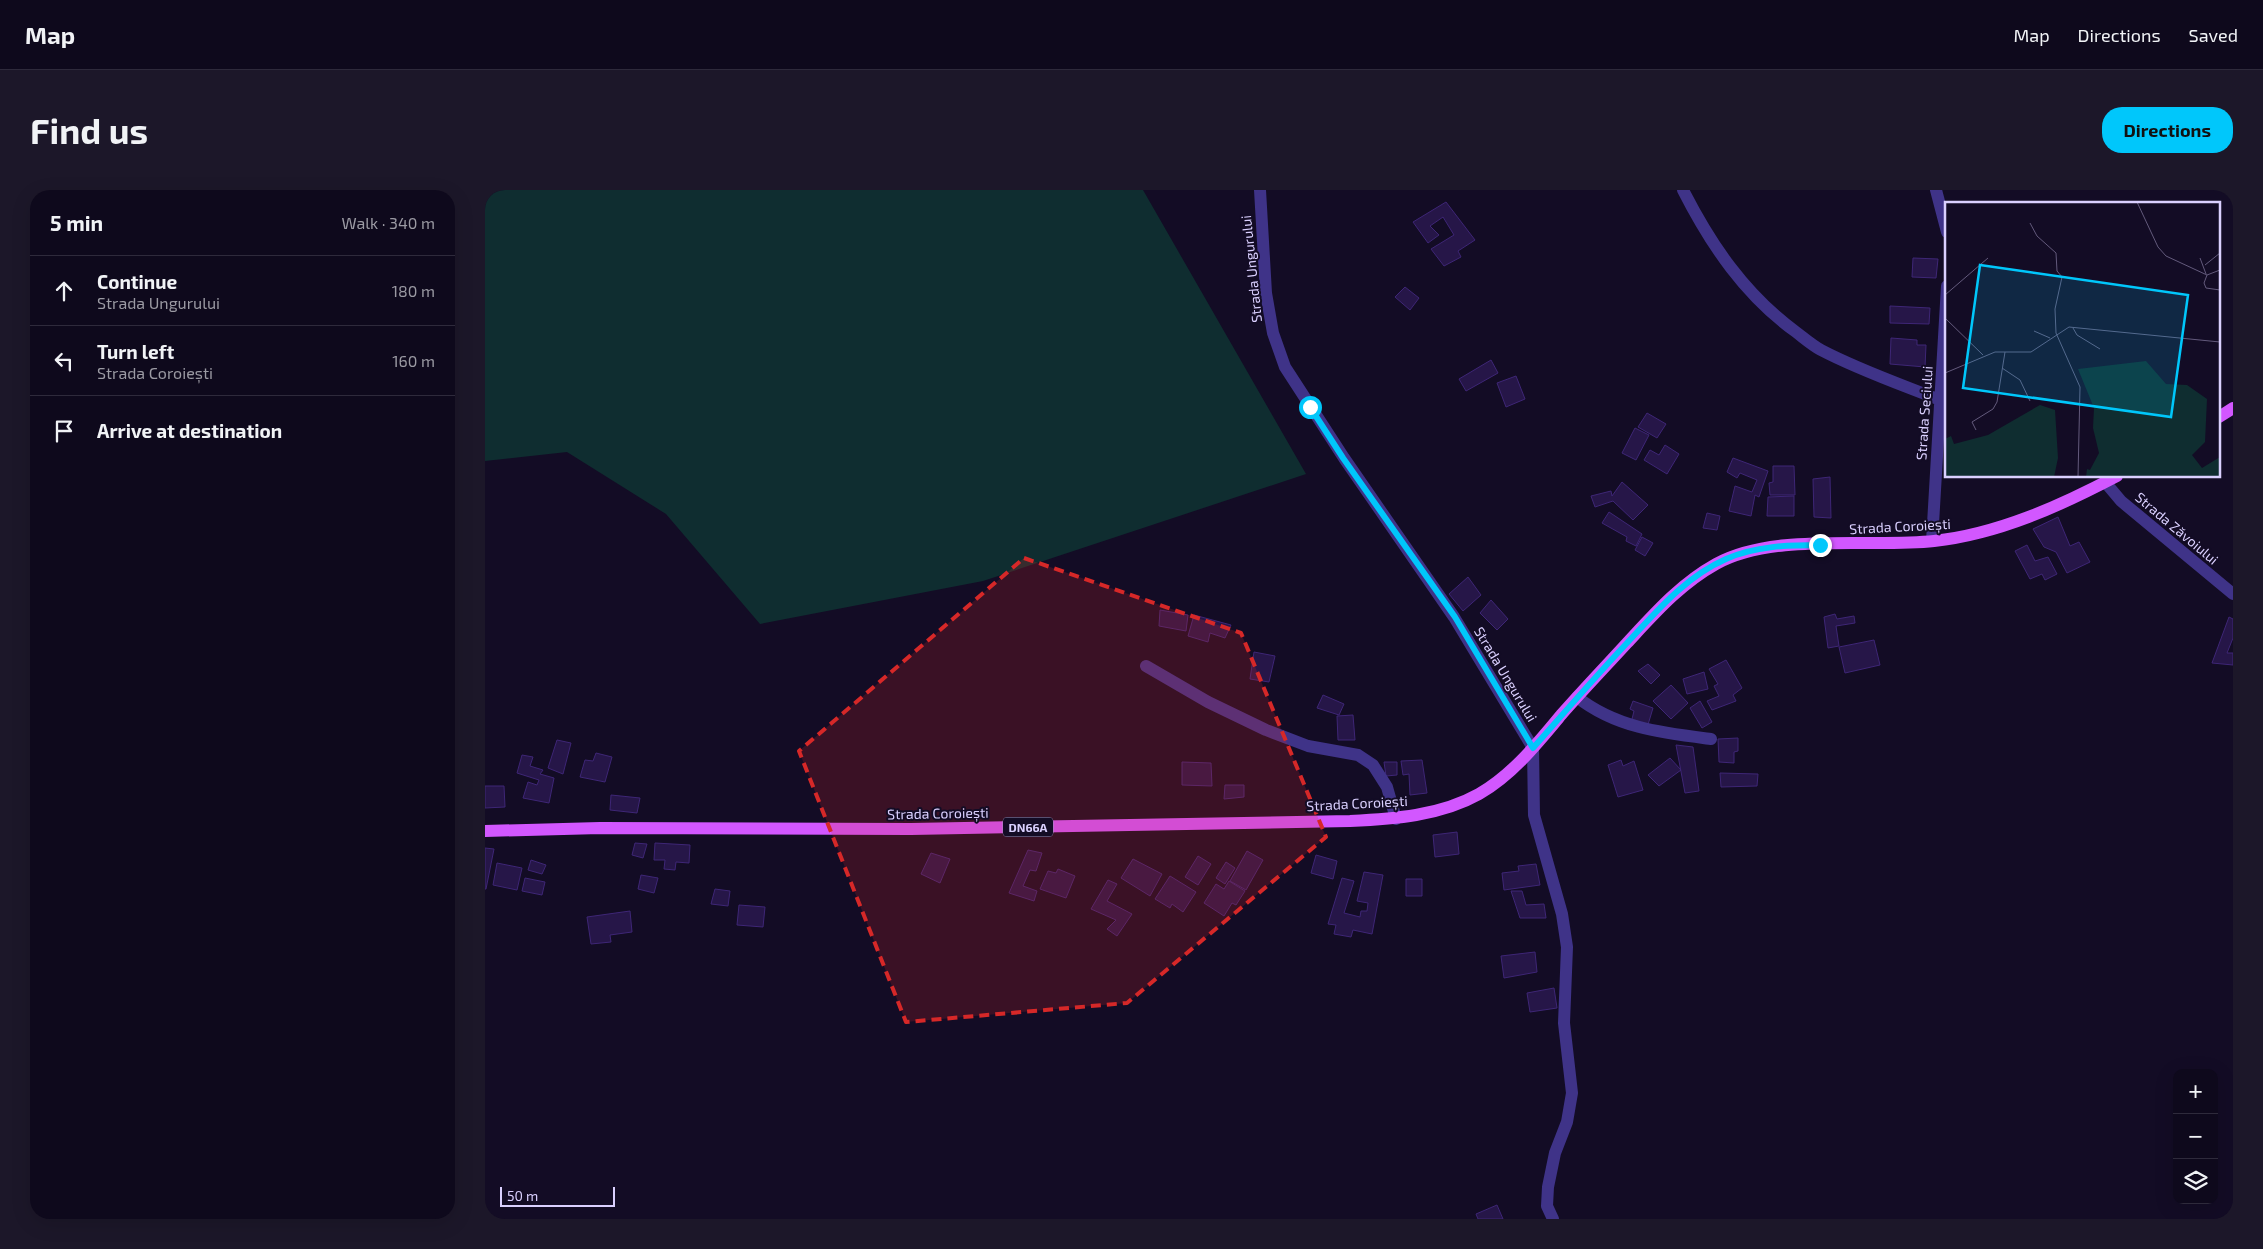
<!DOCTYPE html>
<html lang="en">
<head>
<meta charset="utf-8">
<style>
  :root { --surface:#0e091c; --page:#1c1729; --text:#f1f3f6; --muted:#9b9aa3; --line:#2e2a3b; --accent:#00c7fb }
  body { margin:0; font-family:"Exo 2",sans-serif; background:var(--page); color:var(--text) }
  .controls { position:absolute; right:15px; bottom:15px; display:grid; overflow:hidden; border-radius:10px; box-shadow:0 5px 20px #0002 }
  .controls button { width:45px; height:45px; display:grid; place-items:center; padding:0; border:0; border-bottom:1px solid var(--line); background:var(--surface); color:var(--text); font:25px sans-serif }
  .scale { position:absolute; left:15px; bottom:12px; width:115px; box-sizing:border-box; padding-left:5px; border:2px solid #dad0ff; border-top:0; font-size:14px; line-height:18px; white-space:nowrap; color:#dad0ff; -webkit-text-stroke:4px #130c25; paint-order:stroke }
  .stop { position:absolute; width:15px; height:15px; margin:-11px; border:4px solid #00c7fb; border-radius:50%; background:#fff }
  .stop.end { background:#00c7fb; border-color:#fff; box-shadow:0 1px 5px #0008 }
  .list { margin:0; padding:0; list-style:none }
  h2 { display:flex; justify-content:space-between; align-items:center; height:65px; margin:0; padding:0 20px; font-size:21px }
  h2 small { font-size:16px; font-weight:400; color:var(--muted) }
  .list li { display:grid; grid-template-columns:32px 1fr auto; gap:15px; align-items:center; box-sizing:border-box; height:70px; padding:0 20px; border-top:1px solid var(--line) }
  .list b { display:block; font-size:19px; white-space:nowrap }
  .list p { margin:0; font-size:16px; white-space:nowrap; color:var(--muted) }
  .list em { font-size:16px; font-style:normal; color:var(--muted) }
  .icon { flex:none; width:28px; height:28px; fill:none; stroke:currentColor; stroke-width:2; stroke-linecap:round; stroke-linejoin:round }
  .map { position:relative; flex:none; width:1748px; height:1029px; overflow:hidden; border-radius:20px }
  header { display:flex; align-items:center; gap:30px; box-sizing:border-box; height:70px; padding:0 25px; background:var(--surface); border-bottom:1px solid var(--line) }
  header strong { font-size:24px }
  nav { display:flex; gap:28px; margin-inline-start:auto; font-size:18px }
  .intro { display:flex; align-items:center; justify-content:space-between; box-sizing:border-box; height:120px; padding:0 30px }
  h1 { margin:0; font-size:35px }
  .button { padding:12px 22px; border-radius:20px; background:var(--accent); color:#111; font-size:18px; font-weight:700 }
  main { display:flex; gap:30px; padding:0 30px }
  aside { flex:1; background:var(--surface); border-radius:20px; box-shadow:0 5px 20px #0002 }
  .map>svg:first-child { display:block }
  .green { fill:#0f2d30 }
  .building { fill:#261648; stroke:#3e2676 }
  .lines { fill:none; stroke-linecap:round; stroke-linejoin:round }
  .minor { stroke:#3f3388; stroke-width:12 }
  .primary { stroke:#d257ff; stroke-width:12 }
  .route { stroke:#00c7fb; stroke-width:6 }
  .marked { fill:#d62828; fill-opacity:0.2; stroke:#d62828; stroke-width:4; stroke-dasharray:10 6; stroke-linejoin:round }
  .labels { text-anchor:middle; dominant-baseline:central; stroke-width:4; stroke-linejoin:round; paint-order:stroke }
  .shield { fill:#130c25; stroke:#9e95be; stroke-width:1 }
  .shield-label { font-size:12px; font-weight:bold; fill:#dad0ff }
  .street-label { font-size:14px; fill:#dad0ff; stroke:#130c25 }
  .inset-road { fill:none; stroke:#635a7c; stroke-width:1 }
  .view { fill:#00c7fb; fill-opacity:0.15; stroke:#00c7fb; stroke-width:2.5 }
  .inset-edge { fill:none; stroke:#dad0ff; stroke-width:2.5 }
</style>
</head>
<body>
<header>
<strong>Map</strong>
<nav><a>Map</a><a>Directions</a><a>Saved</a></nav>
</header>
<div class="intro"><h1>Find us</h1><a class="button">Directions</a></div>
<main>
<aside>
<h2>5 min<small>Walk · 340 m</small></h2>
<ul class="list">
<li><svg class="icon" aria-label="ahead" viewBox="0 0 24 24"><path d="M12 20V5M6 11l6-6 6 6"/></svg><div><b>Continue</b><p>Strada Ungurului</p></div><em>180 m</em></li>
<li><svg class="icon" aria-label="left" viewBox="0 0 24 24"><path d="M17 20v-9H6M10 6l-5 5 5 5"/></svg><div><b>Turn left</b><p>Strada Coroiești</p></div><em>160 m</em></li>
<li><svg class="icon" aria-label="arrive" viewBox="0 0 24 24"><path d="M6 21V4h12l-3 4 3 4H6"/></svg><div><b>Arrive at destination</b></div></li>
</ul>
</aside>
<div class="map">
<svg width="1748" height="1029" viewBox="0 0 1748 1029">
  <rect width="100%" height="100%" fill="#130c25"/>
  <path class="green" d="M0 0H658L821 284 498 391 275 434 181 324 82 262 0 271Z"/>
  <path class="building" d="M961 12 990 50 973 61 976 67 959 76 946 59 969 45 958 27 945 36 954 45 943 53 928 32Z
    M1428 68 1453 69 1451 88 1427 87Z
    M920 97 934 108 925 120 910 107Z
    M1405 116 1445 118 1444 134 1405 133Z
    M1406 148 1432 150V155H1441L1440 177 1405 174Z
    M1006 170 1013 183 981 201 974 189Z
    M1031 186 1040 209 1021 217 1012 193Z
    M1162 223 1181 234 1172 248 1153 237Z
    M1150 238 1164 245 1151 270 1137 263Z
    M1180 255 1194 264 1182 284 1159 270 1165 260 1174 265Z
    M1248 268 1283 281 1274 307 1270 305 1266 326 1244 321 1250 296 1267 302 1272 290 1255 283 1252 288 1242 282Z
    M1288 276H1309L1310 305H1285L1284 293 1288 292Z
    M1345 287 1346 328 1329 327 1328 289Z
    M1137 292 1163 315 1148 330 1128 311 1110 317 1106 306 1126 301 1127 306Z
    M1309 306V326H1282L1283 307Z
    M1124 322 1157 344 1151 356 1141 351 1142 347 1117 333Z
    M1222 323 1235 326 1232 340 1218 338Z
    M1573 327 1585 356 1594 352 1605 372 1582 383 1571 362 1559 357 1548 339Z
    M1157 347 1168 353 1160 366 1150 360Z
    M1542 355 1550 371 1563 367 1572 384 1560 390 1557 384 1545 389 1530 361Z
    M983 387 996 405 978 421 964 404Z
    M1006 410 1023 429 1012 440 995 423Z
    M675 420 703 425 701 441 674 436Z
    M1350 424 1352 429 1369 426 1370 433 1351 436 1354 456 1343 458 1339 427Z
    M709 425 746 435 740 448 725 443 723 452 703 446Z
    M1744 427 1748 429V448L1742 463H1748V475L1727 473Z
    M1389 450 1395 475 1360 483 1354 457Z
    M769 462 790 466 784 492 765 489Z
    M1241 470 1257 498 1248 505 1251 511 1227 520 1222 511 1234 506 1229 496 1233 494 1224 479Z
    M1163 474 1175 485 1166 494 1153 481Z
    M1219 482 1223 499 1202 504 1198 489Z
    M1186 495 1203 513 1186 529 1168 511Z
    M838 505 859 514 854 525 832 518Z
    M1148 511 1168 518 1162 538 1146 533 1149 521 1145 519Z
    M1215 511 1227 532 1217 538 1205 518Z
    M868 525 870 550H853L852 526Z
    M1253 548V561L1249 562V573L1234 572 1233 549Z
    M72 550 86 553 78 584 63 578Z
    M1191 555 1208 557 1214 601 1200 603Z
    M111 563 127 567 120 592 95 587 100 570 108 571Z
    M37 565 48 567 45 576 58 580 55 584 69 588 64 613 38 608 43 592 52 595 54 590 32 583Z
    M1185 568 1196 580 1174 596 1163 585Z
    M937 570 942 603 925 605 924 584 918 585 916 571Z
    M1136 570 1138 576 1149 571 1158 600 1133 607 1123 575Z
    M697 572 726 573 727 596 697 595Z
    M899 572H912V585L901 586Z
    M1235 583 1273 584 1272 596 1236 597Z
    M740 595H759V607L739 609Z
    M0 596H19L20 617 0 618Z
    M126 605 155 608 152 623 125 620Z
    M972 642 974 664 950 667 948 645Z
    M150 653 162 654 158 668 147 665Z
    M170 653 205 655 204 673 191 672 190 680 179 679 180 670H169Z
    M0 658 9 659 1 699H0Z
    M543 660 557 663 551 681 545 680 538 696 552 701 549 711 524 703Z
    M762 661 778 670 761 700 745 691Z
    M446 663 465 669 455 693 436 684Z
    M831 665 852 671 848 689 826 683Z
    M713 666 726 674 713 695 700 687Z
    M648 669 677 684 665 706 636 688Z
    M46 670 61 675 57 684 43 680Z
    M741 672 750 678 740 694 731 688Z
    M12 673 37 678 32 700 8 695Z
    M1051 674 1055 695 1019 700 1017 683 1034 681 1033 676Z
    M573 679 590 686 581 708 555 699 563 681 571 683Z
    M879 682 898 685 887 744 868 740 866 747 849 744 851 735 843 734 857 688 869 691 859 723 875 727 876 721H882L883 713 872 711Z
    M156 685 173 688 169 703 153 699Z
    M685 686 711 702 698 722 687 714 685 718 670 709Z
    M40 688 60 692 57 705 37 701Z
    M921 689H937V706H921Z
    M623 690 632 694 622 711 647 724 632 746 622 739 631 730 606 719Z
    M744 691 760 701 751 715 747 713 739 726 719 713 731 694 739 699Z
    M230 699 245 701 243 716 226 714Z
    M1026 701H1037L1041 715 1059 714 1061 728H1035Z
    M254 715 280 717 278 737 252 735Z
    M145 721 147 742 125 745 126 752 106 754 102 727Z
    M1050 762 1052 782 1019 788 1016 766Z
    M1069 798 1072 818 1045 822 1042 803Z
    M1012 1015 1018 1029H993L991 1024Z"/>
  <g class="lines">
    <path class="minor" d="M775 0 781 103 788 143 800 177 859 268 969 427 1048 558 1049 625 1077 724 1082 757 1079 833 1087 903 1082 932 1070 963 1063 997 1062 1016 1068 1029
      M1198 0C1226 55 1260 105 1311 142 1319 148 1327 155 1336 160 1374 180 1415 194 1455 210
      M1451 0 1462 42
      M1620 292 1636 311 1748 404
      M1447 351 1462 96
      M661 476 723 512 781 540 823 556 873 565 888 575 902 597 911 629
      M1092 507C1131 538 1178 543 1226 549"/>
    <path class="primary" d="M1734 227 1748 218
      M0 641 115 638 426 639 865 631C908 629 955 626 994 604 1027 585 1052 554 1076 525 1098 500 1120 477 1142 453 1169 424 1195 394 1231 374 1289 342 1384 358 1449 351 1513 344 1575 316 1632 286"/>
  </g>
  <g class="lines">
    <path class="route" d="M825 217 858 268 970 427 1048 558C1079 523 1110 487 1142 453 1172 421 1200 387 1241 369 1270 356 1304 355 1335 355"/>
  </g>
  <path class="marked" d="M539 368 756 443 841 647 642 813 421 832 314 561Z"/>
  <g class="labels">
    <rect class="shield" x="518" y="627.5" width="50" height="19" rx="4"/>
    <g class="shield-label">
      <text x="543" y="637">DN66A</text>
    </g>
    <g class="street-label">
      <text transform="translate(766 79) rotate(-96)">Strada Ungurului</text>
      <text transform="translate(1439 223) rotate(-86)">Strada Seciului</text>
      <text transform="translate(1415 336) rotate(-3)">Strada Coroiești</text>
      <text transform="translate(1692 338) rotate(40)">Strada Zăvoiului</text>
      <text transform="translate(1021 484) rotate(59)">Strada Ungurului</text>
      <text transform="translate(872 613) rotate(-3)">Strada Coroiești</text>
      <text transform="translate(453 623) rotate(-1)">Strada Coroiești</text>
    </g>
  </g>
  <g transform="translate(1460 12)">
    <rect width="275" height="275" fill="#130c25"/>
    <path d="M201 159 221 182 242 183 262 197 260 240 247 253 257 266 275 255V275H141L142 267 145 268 154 251 148 226 149 206 133 167ZM95 203 110 208 113 256 109 275H0V237L6 234 9 242 43 233Z" fill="#0f2d30"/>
    <path class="inset-road" d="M192 0 213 45 221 54 262 73M85 21 92 34 111 51 112 69 117 75 110 107 111 131 135 185 133 275M255 56 261 72M260 63 275 51M275 68 262 73 259 81 261 86 275 88M0 93 43 56M0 116 38 153M128 126 132 133 155 147M89 129 105 136M57 166 75 178 85 199M0 171 50 150H86L124 125 275 140M31 228 27 220 48 207 52 200 60 150"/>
    <path class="view" d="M35 63 243 93 226 215 18 186Z"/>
    <rect width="275" height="275" class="inset-edge"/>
  </g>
</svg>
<div class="controls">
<button>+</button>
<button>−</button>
<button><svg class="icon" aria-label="layers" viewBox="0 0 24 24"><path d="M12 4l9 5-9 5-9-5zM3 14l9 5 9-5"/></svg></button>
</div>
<div class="scale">50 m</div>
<div class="stop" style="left:825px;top:217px"></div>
<div class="stop end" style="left:1335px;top:355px"></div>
</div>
</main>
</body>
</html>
